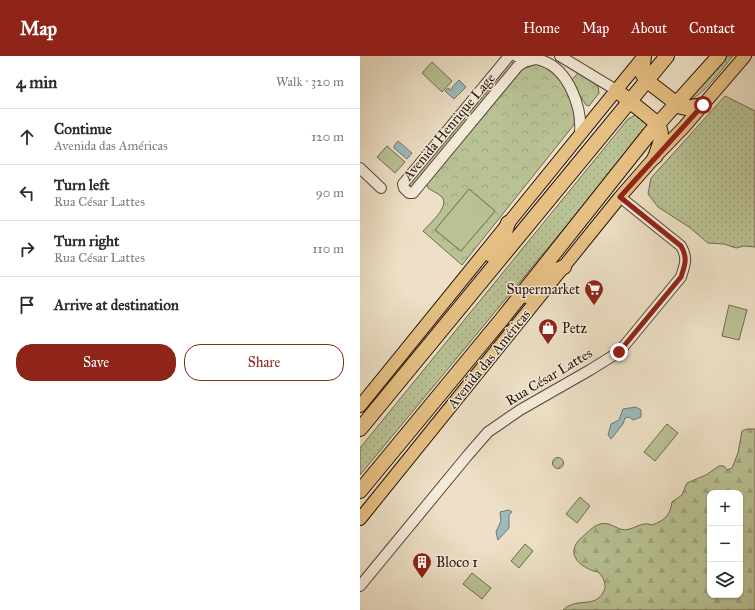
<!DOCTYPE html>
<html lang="en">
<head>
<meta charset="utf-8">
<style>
  :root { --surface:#fff; --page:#f7f7f7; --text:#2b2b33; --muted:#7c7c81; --line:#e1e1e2; --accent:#8f2418 }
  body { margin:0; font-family:"IM FELL Great Primer",serif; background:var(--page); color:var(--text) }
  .controls { position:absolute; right:12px; bottom:12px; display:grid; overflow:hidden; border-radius:8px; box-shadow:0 1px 3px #0004 }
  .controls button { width:36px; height:36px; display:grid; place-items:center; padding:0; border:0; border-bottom:1px solid var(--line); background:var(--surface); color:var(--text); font:20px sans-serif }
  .stop { position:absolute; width:12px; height:12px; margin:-9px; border:3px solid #8f2418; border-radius:50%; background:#fff }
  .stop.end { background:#8f2418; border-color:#fff; box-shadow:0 1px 4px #0008 }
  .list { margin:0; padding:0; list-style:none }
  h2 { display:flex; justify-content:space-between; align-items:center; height:52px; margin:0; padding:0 16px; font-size:17px }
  h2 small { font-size:13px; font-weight:400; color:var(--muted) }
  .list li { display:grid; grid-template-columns:26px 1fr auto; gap:12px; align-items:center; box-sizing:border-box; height:56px; padding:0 16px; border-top:1px solid var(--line) }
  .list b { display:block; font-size:15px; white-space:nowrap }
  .list p { margin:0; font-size:13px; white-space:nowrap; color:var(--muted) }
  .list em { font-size:13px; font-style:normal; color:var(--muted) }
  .actions { display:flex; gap:8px; padding:12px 16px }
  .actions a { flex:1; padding:9px 0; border:1px solid var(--accent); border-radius:16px; text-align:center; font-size:14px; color:var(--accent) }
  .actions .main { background:var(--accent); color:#fff }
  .icon { flex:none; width:22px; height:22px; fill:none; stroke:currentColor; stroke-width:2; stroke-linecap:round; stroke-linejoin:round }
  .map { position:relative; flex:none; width:395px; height:554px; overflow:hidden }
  header { display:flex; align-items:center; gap:24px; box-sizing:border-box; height:56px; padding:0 20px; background:var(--accent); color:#fff }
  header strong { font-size:19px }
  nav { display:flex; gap:22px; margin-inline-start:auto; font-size:14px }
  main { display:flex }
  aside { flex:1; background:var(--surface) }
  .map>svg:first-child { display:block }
  .grass { fill:url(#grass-dots); stroke:#70694e }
  .forest { fill:url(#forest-firs); stroke:#70694e; fill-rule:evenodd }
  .park { fill:url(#park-crowns); stroke:#70694e }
  .garden { fill:url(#garden-furrows); stroke:#70694e }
  .pitch { fill:#b9c294; stroke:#70694e }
  .water { fill:#9bbbbd; stroke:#6c7774 }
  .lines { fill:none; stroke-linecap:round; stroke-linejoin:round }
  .minor-casing { stroke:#584437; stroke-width:12 }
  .major-casing { stroke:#261007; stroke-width:14 }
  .highway-casing { stroke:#261007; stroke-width:16 }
  .minor { stroke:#f3ebda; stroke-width:10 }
  .major { stroke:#e6c083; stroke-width:12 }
  .highway { stroke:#e6c083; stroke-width:14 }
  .route { stroke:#8f2418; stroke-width:5 }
  .labels { text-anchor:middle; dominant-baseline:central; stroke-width:3; stroke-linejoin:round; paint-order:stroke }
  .street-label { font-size:14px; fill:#261007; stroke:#f3ebda }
  .poi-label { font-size:14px; fill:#261007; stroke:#f3ebda; text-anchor:start }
</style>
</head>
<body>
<header>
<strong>Map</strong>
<nav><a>Home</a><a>Map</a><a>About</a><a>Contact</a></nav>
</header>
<main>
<aside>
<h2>4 min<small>Walk · 320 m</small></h2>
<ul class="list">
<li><svg class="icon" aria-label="ahead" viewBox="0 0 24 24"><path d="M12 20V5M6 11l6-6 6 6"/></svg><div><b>Continue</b><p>Avenida das Américas</p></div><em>120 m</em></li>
<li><svg class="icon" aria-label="left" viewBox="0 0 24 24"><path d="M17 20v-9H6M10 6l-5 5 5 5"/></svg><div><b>Turn left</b><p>Rua César Lattes</p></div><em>90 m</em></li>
<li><svg class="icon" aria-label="right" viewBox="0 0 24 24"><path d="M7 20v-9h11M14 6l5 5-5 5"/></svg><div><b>Turn right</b><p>Rua César Lattes</p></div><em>110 m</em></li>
<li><svg class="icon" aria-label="arrive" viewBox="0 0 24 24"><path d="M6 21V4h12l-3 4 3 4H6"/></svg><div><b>Arrive at destination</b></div></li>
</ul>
<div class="actions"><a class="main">Save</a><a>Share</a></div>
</aside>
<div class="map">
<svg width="395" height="554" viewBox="0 0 395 554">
  <defs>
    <pattern id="grass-dots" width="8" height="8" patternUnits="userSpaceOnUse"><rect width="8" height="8" fill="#b9c294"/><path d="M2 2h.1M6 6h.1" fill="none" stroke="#9fa67e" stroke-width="1.8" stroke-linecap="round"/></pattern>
    <pattern id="forest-firs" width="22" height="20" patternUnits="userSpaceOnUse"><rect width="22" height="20" fill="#b9c294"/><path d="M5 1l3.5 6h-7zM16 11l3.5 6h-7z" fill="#9fa67e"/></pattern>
    <pattern id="park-crowns" width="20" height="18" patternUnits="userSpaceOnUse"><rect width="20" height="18" fill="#b9c294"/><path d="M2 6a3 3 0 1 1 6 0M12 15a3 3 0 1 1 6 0" fill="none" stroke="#9fa67e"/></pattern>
    <pattern id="garden-furrows" width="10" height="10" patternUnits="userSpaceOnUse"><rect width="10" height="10" fill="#b9c294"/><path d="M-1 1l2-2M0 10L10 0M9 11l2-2" fill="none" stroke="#9fa67e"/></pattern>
  </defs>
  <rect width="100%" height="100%" fill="#ede0c6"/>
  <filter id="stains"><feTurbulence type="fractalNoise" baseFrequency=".005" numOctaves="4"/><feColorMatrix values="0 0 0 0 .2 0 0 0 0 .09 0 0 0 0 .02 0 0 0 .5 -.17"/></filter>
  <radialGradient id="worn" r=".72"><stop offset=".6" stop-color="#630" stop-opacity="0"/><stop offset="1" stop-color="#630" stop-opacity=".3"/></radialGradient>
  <path class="grass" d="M366 0H373C362 13 342 42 326 45Z
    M150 4 154 8 50 133 47 128Z
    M365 40 395 55V191L384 190 376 192 364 188 348 187 329 171 298 151 288 138 291 122Z
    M275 59 289 70 0 419V392L268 63Z"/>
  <path class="forest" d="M387 373H395V554H203C218 540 234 554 244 535 247 529 243 520 238 516 235 515 231 515 229 513 215 507 208 495 220 483 226 478 233 470 240 468 248 466 253 470 260 473 272 477 280 464 292 469 305 464 310 460 312 446L322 439 327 427 346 419 359 410H364L367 414 372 412 378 397 382 375ZM350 437H380V539H350Z"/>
  <path class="park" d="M177 8C192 12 209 32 213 46 215 52 216 59 217 65L102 209 63 175C69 168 90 151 82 141 78 137 72 135 68 132L67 128 163 13Z
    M218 17 238 30 239 37 229 50 226 49 211 25Z"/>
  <path class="garden" d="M192.5 407a5.5 5.5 0 1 1 11 0a5.5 5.5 0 1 1-11 0Z"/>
  <path class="pitch" d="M72 6 92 25 82 36 62 17Z
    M27 90 45 106 35 117 17 101Z
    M109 133 135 155 101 195 75 174Z
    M369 249 387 254 379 284 362 280Z
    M307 368 318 377 295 405 284 396Z
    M220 441 230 450 217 467 206 458Z
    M165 488 173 495 159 512 151 505Z
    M112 517 131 532 122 543 103 528Z"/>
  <path class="water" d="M99 24 106 31 94 43 85 35 88 32 90 34Z
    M38 85 52 97 47 103 34 92V90Z
    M276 351 281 354V361L273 364 269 361 265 362 263 368 251 383 248 379 251 368 259 364 263 353Z
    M149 454 152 456 149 459V472L138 484 136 476 141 465 140 456Z"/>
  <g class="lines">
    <g class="minor-casing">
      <path id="minor" d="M149 0 43 128 44 132 49 137H53L158 10 164 6 176 3
        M156 0C164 4 174 1 183 5 209 14 222 52 220 76
        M200 0 256 34
        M0 112 21 132
        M0 530 108 399 128 376 160 354 230 314 259 296 321 221C325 208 328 202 321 190L260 141"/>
    </g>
    <g class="major-casing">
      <path id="major" d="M0 350 284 0
        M0 463 260 141 295 101 324 71 385 0"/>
    </g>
    <g class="highway-casing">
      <path id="highway" d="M284 0 282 17 286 24 321 51 326 52 343 49
        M256 34 298 68C304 80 300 88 295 101
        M131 199 143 182 148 167
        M167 240C180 231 189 216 204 211
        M0 373 307 0
        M0 435 142 263 289 78 359 0"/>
    </g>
    <use href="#minor" class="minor"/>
    <use href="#major" class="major"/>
    <use href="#highway" class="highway"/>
  </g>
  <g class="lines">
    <path class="route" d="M259 296 321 221C325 209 328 202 321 190L260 141 343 49"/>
  </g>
  <defs>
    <g id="supermarket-pin" transform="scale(1)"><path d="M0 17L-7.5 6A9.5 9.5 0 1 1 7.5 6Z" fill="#8f2418" stroke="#f3ebda"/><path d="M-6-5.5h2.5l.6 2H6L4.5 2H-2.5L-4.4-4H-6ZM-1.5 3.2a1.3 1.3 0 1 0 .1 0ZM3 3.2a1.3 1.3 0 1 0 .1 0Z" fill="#fff"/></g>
    <g id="shop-pin" transform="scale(1)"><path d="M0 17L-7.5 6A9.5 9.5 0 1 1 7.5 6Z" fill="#8f2418" stroke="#f3ebda"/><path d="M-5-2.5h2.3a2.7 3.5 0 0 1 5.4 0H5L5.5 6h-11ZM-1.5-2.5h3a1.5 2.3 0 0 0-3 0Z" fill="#fff"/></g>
    <g id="building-pin" transform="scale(1)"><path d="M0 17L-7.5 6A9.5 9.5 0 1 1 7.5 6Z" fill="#8f2418" stroke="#f3ebda"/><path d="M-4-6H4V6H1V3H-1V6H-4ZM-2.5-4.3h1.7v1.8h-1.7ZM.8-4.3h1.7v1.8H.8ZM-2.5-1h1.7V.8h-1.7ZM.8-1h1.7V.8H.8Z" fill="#fff"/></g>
  </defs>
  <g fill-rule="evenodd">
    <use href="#supermarket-pin" x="234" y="233"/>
    <use href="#shop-pin" x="188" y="272"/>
    <use href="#building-pin" x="62" y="506"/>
  </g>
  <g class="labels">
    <g class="street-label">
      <text transform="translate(89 71) rotate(-50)">Avenida Henrique Lage</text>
      <text transform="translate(129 303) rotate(-51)">Avenida das Américas</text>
      <text transform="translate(189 321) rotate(-31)">Rua César Lattes</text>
    </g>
    <g class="poi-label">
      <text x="220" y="233" text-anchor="end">Supermarket</text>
      <text x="202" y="272">Petz</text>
      <text x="76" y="506">Bloco 1</text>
    </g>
  </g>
  <rect width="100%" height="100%" filter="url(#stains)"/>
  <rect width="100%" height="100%" fill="url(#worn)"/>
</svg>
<div class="controls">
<button>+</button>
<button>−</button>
<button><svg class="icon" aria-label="layers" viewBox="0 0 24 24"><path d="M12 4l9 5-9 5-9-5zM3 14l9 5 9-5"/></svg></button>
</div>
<div class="stop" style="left:343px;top:49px"></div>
<div class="stop end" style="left:259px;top:296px"></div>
</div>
</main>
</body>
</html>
